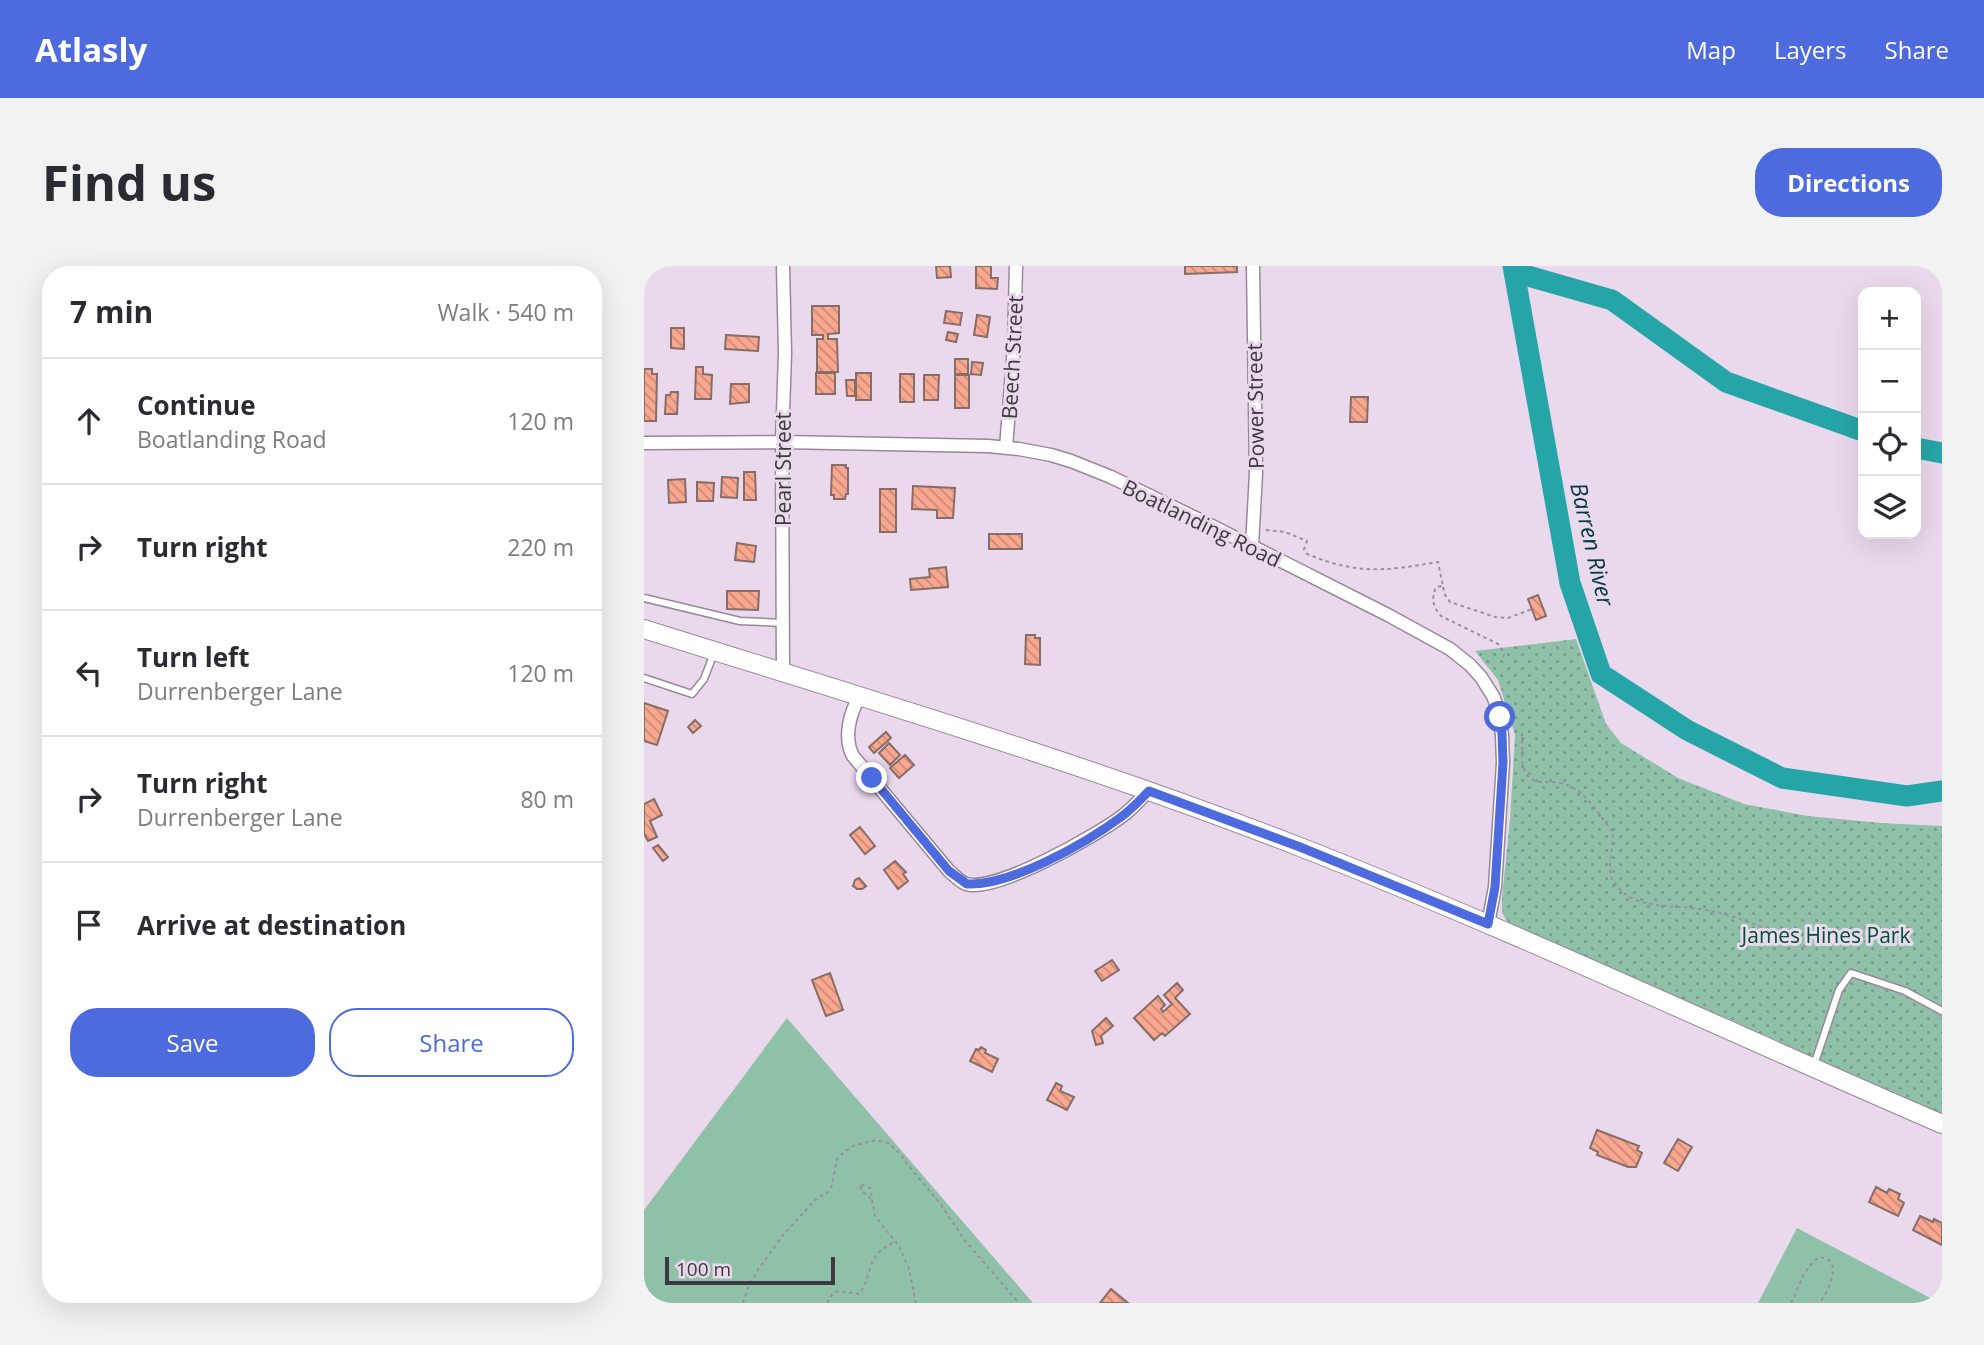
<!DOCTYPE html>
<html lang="en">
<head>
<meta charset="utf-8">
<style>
  :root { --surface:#fff; --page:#f2f2f3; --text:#2b2b33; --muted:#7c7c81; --line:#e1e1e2; --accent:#4e6adf }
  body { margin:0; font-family:"Open Sans",sans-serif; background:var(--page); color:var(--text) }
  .controls { position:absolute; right:21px; top:21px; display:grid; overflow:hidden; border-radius:14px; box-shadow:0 7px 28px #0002 }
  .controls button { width:63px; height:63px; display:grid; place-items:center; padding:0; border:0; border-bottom:2px solid var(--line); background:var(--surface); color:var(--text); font:35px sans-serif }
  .scale { position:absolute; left:21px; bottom:18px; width:170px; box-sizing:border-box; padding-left:7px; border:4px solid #3e383f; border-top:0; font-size:19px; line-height:24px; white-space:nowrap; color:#3e383f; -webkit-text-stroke:5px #ead9ec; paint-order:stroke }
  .stop { position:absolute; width:21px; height:21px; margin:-16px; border:5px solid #4e6adf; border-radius:50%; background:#fff }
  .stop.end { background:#4e6adf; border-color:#fff; box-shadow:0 2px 7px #0008 }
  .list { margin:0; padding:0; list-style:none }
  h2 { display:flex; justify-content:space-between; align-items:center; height:91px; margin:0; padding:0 28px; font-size:30px }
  h2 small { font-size:23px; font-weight:400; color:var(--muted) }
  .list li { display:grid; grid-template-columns:46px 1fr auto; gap:21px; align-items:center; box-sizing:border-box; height:126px; padding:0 28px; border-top:2px solid var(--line) }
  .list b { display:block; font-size:26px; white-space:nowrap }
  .list p { margin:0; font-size:23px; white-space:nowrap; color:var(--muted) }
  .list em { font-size:23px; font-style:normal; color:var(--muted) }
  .actions { display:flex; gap:14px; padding:21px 28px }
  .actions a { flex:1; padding:16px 0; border:2px solid var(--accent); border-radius:28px; text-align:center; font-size:24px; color:var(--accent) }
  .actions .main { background:var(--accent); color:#fff }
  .icon { flex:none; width:38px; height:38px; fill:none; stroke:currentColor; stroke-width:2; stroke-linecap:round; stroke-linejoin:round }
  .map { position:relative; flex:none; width:1298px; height:1037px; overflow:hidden; border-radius:28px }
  header { display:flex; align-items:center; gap:42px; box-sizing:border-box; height:98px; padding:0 35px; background:var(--accent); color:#fff }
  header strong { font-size:33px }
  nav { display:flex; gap:38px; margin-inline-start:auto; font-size:24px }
  .intro { display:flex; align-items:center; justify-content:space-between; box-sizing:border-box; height:168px; padding:0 42px }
  h1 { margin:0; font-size:49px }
  .button { padding:18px 32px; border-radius:28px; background:var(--accent); color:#fff; font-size:24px; font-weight:700 }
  main { display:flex; gap:42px; padding:0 42px }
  aside { flex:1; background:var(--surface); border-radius:28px; box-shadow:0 7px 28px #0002 }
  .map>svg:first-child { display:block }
  .green { fill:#8fc1a9 }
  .park { fill:url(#park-dots) }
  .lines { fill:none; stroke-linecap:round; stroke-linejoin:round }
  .river { stroke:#26a5a9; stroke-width:21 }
  .building { fill:url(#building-back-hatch); stroke:#856e67; stroke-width:2 }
  .service-casing { stroke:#988899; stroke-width:9 }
  .minor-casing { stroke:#988899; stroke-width:15 }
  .secondary-casing { stroke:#988899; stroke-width:20 }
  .path { stroke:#9b8f9c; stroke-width:2; stroke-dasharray:3.5 3.5; stroke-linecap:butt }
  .service { stroke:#fff; stroke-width:6 }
  .minor { stroke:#fff; stroke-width:12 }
  .secondary { stroke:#fff; stroke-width:18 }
  .route { stroke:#4e6adf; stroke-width:9 }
  .labels { text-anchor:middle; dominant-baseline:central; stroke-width:6; stroke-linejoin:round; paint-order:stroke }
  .street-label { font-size:21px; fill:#3e383f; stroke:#ead9ec }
  .park-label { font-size:21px; fill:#014f36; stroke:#ead9ec }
  .water-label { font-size:23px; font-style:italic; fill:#00393b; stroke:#ead9ec }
</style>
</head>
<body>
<header>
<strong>Atlasly</strong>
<nav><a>Map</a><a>Layers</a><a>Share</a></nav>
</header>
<div class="intro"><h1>Find us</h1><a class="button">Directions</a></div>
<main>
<aside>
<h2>7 min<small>Walk · 540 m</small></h2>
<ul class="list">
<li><svg class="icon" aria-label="ahead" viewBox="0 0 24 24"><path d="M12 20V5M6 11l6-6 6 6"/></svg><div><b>Continue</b><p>Boatlanding Road</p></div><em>120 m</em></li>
<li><svg class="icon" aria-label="right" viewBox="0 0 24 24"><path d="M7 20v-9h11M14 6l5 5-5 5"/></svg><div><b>Turn right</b></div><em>220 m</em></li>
<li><svg class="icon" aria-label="left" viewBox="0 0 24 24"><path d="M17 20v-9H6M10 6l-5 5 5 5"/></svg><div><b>Turn left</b><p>Durrenberger Lane</p></div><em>120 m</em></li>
<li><svg class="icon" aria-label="right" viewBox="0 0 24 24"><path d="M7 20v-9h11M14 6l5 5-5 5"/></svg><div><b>Turn right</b><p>Durrenberger Lane</p></div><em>80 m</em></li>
<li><svg class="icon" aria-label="arrive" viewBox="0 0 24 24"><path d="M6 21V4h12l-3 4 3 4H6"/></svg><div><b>Arrive at destination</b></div></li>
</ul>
<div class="actions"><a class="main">Save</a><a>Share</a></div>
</aside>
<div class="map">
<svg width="1298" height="1037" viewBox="0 0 1298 1037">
  <defs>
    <pattern id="park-dots" width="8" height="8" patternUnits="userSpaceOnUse" patternTransform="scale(1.75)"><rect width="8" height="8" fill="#8fc1a9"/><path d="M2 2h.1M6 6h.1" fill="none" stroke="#769e8b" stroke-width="1.8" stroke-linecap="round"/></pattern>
    <pattern id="building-back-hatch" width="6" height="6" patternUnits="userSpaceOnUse" patternTransform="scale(1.75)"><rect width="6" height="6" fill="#faa78f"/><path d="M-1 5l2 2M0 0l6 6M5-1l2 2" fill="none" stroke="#cc8976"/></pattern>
  </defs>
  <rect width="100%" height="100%" fill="#ead9ec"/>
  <path class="green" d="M143 752 389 1037H0V944Z
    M1153 962 1296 1037H1114Z"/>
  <path class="park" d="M932 373 962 458 977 477 1034 512 1100 538 1164 550 1237 557 1298 560V849L868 659 862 654 858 646V632L866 553 871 469 854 414 831 385Z"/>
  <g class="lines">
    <path class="river" d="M869 0 926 317 957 408 1043 464 1138 512 1263 530 1298 525
      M870 6 968 34 1082 116 1219 165
      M1272 182 1298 187"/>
  </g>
  <path class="building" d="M292 0H306L307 11 293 12Z
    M332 0H347V12H354L353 23 332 22Z
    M541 0H593V6L541 8Z
    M168 40H195V67L184 68V73H193L194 106H173V73H179V69H168Z
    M302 45 318 47 316 59 300 57Z
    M333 49 346 51 343 71 330 69Z
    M27 62H40V83L27 82Z
    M304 66 314 68 312 76 302 74Z
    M82 69 115 71 114 85 81 83Z
    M311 93H324V108H311Z
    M328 96 339 97 337 109 327 108Z
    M52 101H59V108L68 109 67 133H51Z
    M0 103H8V108H13L12 155H0Z
    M172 107H191V128H172Z
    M212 107H227V134H212Z
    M256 108H270V136H256Z
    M280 109H295L294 134H280Z
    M311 109H325V142H311Z
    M202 114H211V130H203Z
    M87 118H105V136L86 138Z
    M27 126H34L33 148H21L22 129H26Z
    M707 131H724L723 156H706Z
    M188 199H202V202H204V228H202L201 233H190V229H187Z
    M100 206H111L112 234H100Z
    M78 211 94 212 93 232 77 231Z
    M41 213 42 236 25 237 24 214Z
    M53 216 70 217 69 235H53Z
    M269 220 311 222 309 252H293V244L268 243Z
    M236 223H252V266H236Z
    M345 268H378V283H345Z
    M93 277 112 280 110 296 91 294Z
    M302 301 304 321 267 324 266 313 286 311 285 303Z
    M83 325H115L114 344 83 343Z
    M894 329 902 350 892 354 884 333Z
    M382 369H391V372H396V399L381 398Z
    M0 437 24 445 13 479 0 475Z
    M51 454 57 460 49 467 44 461Z
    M242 466 247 472 230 487 225 481Z
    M245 477 256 489 246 499 235 487Z
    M261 489 270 499 255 512 246 502Z
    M10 533 18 549 6 555 13 571 4 575 0 568V538Z
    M216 561 231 580 221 588 206 569Z
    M14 579 24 591 19 595 9 582Z
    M251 595 262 606 259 608 264 615 254 623 240 604Z
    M215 612 222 620 218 623H213L209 620 211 614Z
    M468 694 475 704 458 715 451 705Z
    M186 707 199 744 182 750 168 714Z
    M533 717 539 724 531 732 546 748 521 770 518 767 510 774 490 752 514 730 521 739 517 743 519 746 528 738 520 729Z
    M462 752 469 760 457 770 459 777 452 779 448 765Z
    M337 781 342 784 341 787 354 793 348 806 326 795 332 783 335 784Z
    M412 817 418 820 416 825 430 831 423 844 403 834Z
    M953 864 995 880 993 884 998 887 992 901H984L953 889 954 886 946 882Z
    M1034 873 1048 881 1034 905 1020 897Z
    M1232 921 1243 927 1245 923 1256 928 1254 933 1260 937 1254 950 1225 936Z
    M1276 950 1289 956 1290 953 1298 957V979L1269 964Z
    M467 1023 484 1037H456Z"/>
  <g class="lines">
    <g class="service-casing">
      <path id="service" d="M0 332 96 355 139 357
        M0 412 48 428 60 413 70 387
        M1170 799 1195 724 1207 707 1261 725 1298 745"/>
    </g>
    <g class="minor-casing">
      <path id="minor" d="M139 0 141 87 138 176 139 407
        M0 177 138 176 344 180 375 183 407 189 427 195 467 211 566 259 744 349 806 383 826 399 837 411 849 430 854 443 858 469 859 497 851 621 844 658
        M362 182 370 80 372 0
        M608 280 612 207 609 0
        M216 430C206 446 199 472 209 490L305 605C310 609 316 616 322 618 352 627 451 570 477 551 487 544 496 534 504 525"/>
    </g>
    <g class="secondary-casing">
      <path id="secondary" d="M0 363C220 432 441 497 656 581 874 666 1084 766 1298 858"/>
    </g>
    <path class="path" d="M622 264 641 266 663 275 660 283 663 288C714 309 741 305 794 296L799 320 792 321C787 333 789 341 797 350L854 378 860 387 859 394
      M799 321 801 329 806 336 851 351 864 352 888 343
      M878 467C879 485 873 516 899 516 907 516 918 516 926 520 943 528 956 550 968 565 971 579 962 602 968 613 973 622 982 630 992 634 1016 643 1042 639 1067 645 1100 652 1132 667 1163 681
      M227 933 217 924 216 918 226 922 231 950 255 980 265 1003 272 1037
      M99 1037 105 1019 114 1004 138 970 172 933 184 926 188 919 193 893 199 887 209 880 232 874 244 877 257 889 264 899 295 936 322 976 375 1037
      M183 1037 189 1027 195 1025 215 1028C225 1016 224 998 235 986 239 982 245 979 250 976
      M1147 1037C1155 1022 1160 1000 1176 991 1201 995 1184 1024 1176 1037"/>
    <use href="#service" class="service"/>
    <use href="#minor" class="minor"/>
    <use href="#secondary" class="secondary"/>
  </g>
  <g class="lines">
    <path class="route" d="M228 512 305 605 323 618C367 620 442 577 477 551 487 544 496 534 505 525L656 581 844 658 851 621 859 497 858 468 856 451"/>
  </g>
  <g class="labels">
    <g class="street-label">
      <text transform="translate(368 91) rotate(-87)">Beech Street</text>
      <text transform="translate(611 140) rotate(-91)">Power Street</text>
      <text transform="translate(139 203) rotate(-90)">Pearl Street</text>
      <text transform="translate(558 257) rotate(26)">Boatlanding Road</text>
    </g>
    <g class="park-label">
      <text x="1182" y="669">James Hines Park</text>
    </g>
    <g class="water-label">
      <text transform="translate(949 278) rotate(77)">Barren River</text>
    </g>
  </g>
</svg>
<div class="controls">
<button>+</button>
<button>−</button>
<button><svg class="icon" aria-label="locate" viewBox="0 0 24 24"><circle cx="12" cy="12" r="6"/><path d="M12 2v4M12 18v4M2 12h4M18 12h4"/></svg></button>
<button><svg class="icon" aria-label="layers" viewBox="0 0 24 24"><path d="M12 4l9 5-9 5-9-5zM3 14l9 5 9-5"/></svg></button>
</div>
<div class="scale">100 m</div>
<div class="stop" style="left:856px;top:451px"></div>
<div class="stop end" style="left:228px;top:512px"></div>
</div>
</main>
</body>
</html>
